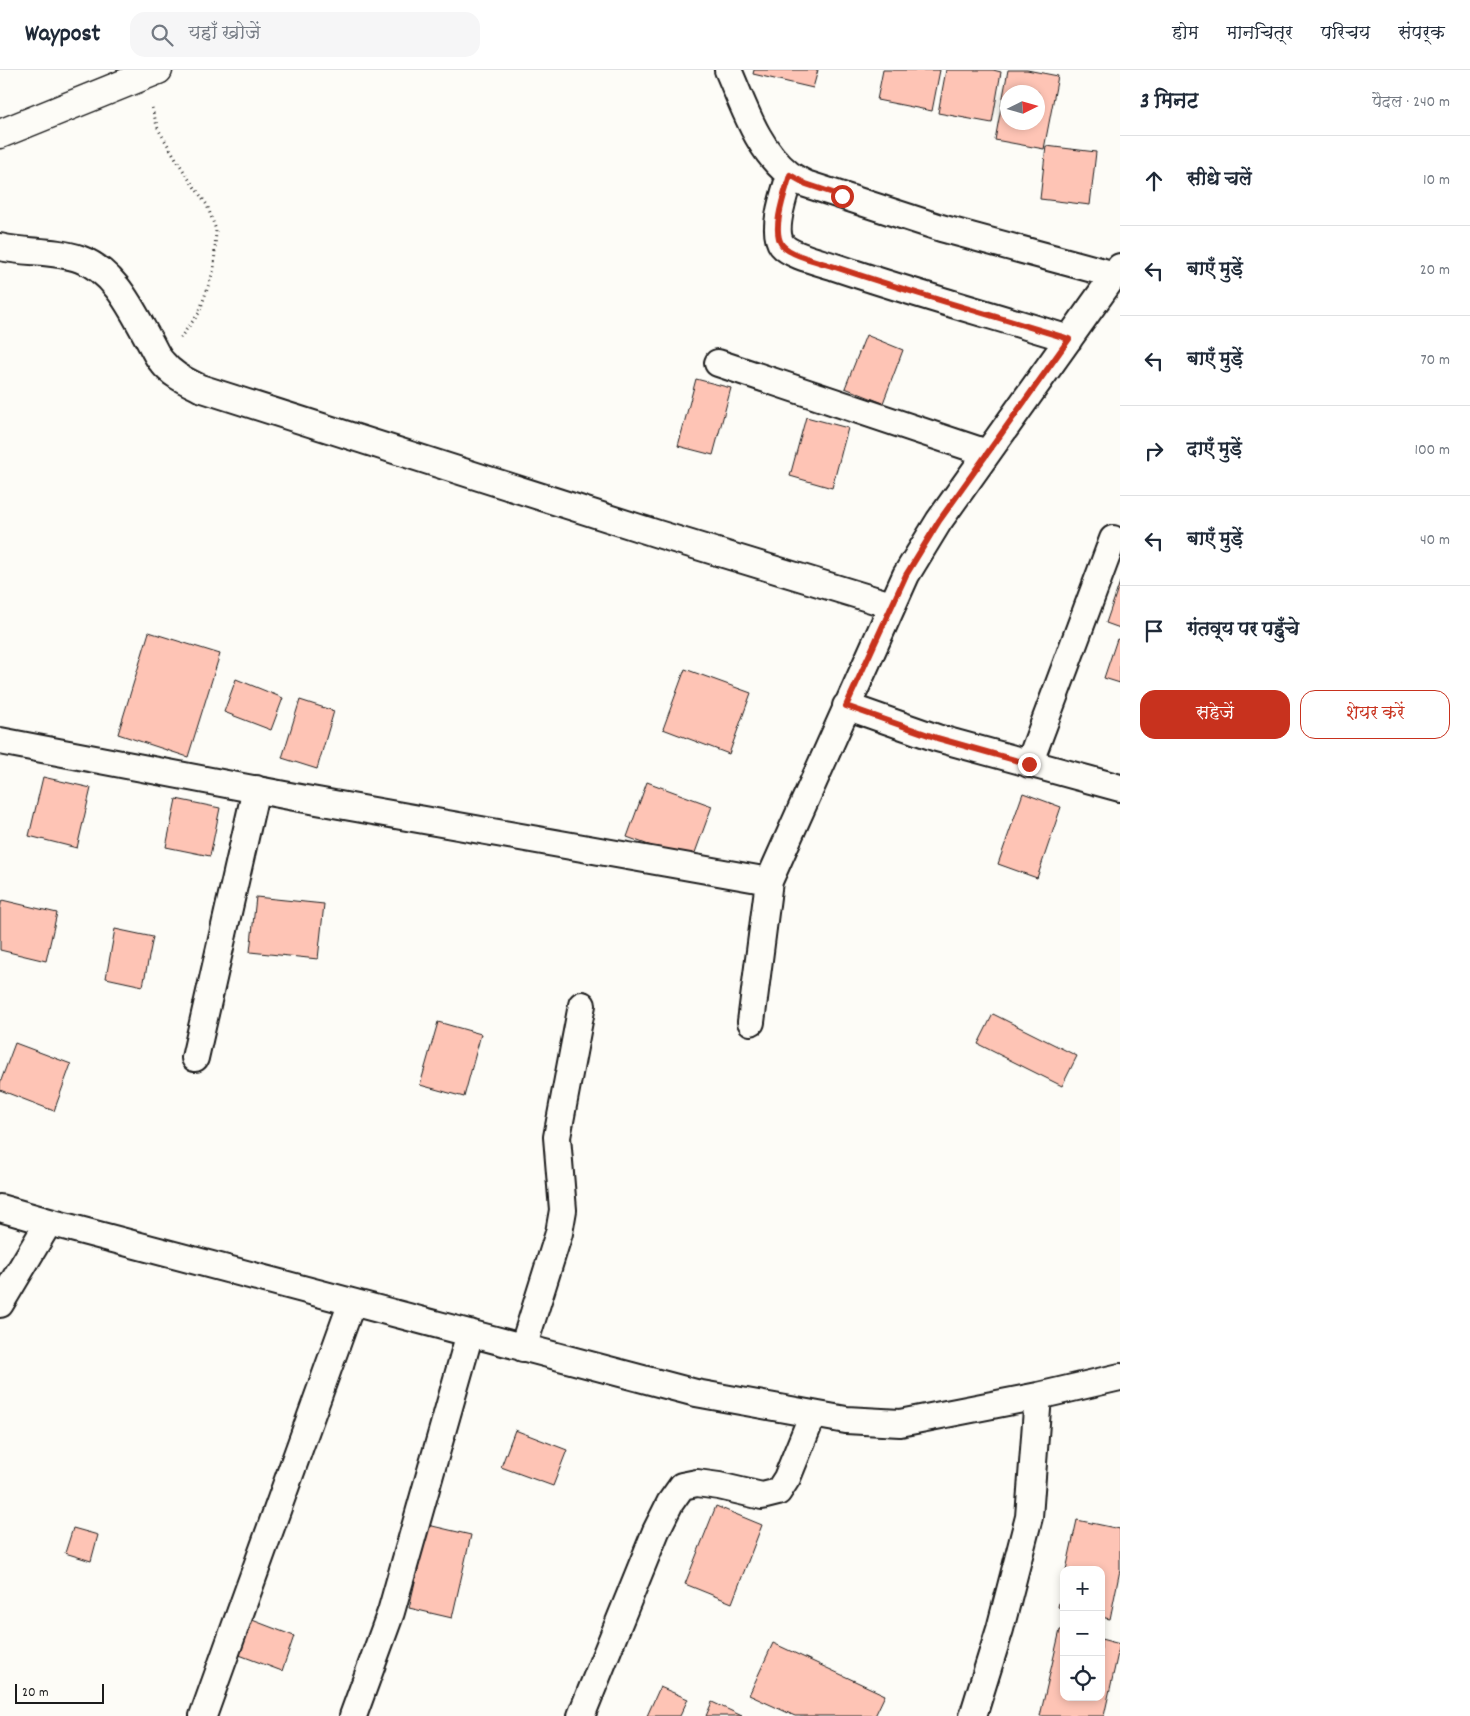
<!DOCTYPE html>
<html lang="hi">
<head>
<meta charset="utf-8">
<style>
  :root { --surface:#fff; --page:#f6f6f7; --text:#1f2937; --muted:#747a83; --line:#e0e1e3; --accent:#c8321e }
  body { margin:0; font-family:Dekko,"Playpen Sans Deva",sans-serif; background:var(--page); color:var(--text) }
  .controls { position:absolute; right:15px; bottom:15px; display:grid; overflow:hidden; border-radius:10px; box-shadow:0 2px 8px #0003 }
  .controls button { width:45px; height:45px; display:grid; place-items:center; padding:0; border:0; border-bottom:1px solid var(--line); background:var(--surface); color:var(--text); font:25px sans-serif }
  .compass { position:absolute; left:1000px; top:15px; width:45px; height:45px; border-radius:50%; background:var(--surface); box-shadow:0 2px 8px #0003; rotate:85deg }
  .scale { position:absolute; left:15px; bottom:12px; width:89px; box-sizing:border-box; padding-left:5px; border:2px solid #1c1c1c; border-top:0; font-size:14px; line-height:18px; white-space:nowrap; color:#1c1c1c; -webkit-text-stroke:4px #fdfcf7; paint-order:stroke }
  .stop { position:absolute; width:15px; height:15px; margin:-11px; border:4px solid #c8321e; border-radius:50%; background:#fff }
  .stop.end { background:#c8321e; border-color:#fff; box-shadow:0 1px 5px #0008 }
  .list { margin:0; padding:0; list-style:none }
  h2 { display:flex; justify-content:space-between; align-items:center; height:65px; margin:0; padding:0 20px; font-size:21px }
  h2 small { font-size:16px; font-weight:400; color:var(--muted) }
  .list li { display:grid; grid-template-columns:32px 1fr auto; gap:15px; align-items:center; box-sizing:border-box; height:90px; padding:0 20px; border-top:1px solid var(--line) }
  .list b { display:block; font-size:19px; white-space:nowrap }
  .list em { font-size:16px; font-style:normal; color:var(--muted) }
  .actions { display:flex; gap:10px; padding:15px 20px }
  .actions a { flex:1; padding:11px 0; border:1px solid var(--accent); border-radius:15px; text-align:center; font-size:18px; color:var(--accent) }
  .actions .main { background:var(--accent); color:#fff }
  .icon { flex:none; width:28px; height:28px; fill:none; stroke:currentColor; stroke-width:2; stroke-linecap:round; stroke-linejoin:round }
  .map { position:relative; flex:none; width:1120px; height:1646px; overflow:hidden }
  header { display:flex; align-items:center; gap:30px; box-sizing:border-box; height:70px; padding:0 25px; background:var(--surface); border-bottom:1px solid var(--line) }
  header strong { font-size:24px }
  nav { display:flex; gap:28px; margin-inline-start:auto; font-size:18px }
  .search { width:350px; height:45px; background:var(--page); display:flex; align-items:center; gap:12px; box-sizing:border-box; padding:0 18px; border-radius:15px; color:var(--muted); font-size:19px }
  main { display:flex }
  aside { flex:1; background:var(--surface) }
  .map>svg:first-child { display:block }
  .building { fill:#fec4b5; stroke:#1c1c1c; fill-rule:evenodd }
  .lines { fill:none; stroke-linecap:round; stroke-linejoin:round }
  .minor-casing { stroke:#1c1c1c; stroke-width:30 }
  .tertiary-casing { stroke:#1c1c1c; stroke-width:31 }
  .path { stroke:#1c1c1c; stroke-width:3; stroke-dasharray:1 4; stroke-linecap:butt }
  .minor { stroke:#fdfcf7; stroke-width:26 }
  .tertiary { stroke:#fdfcf7; stroke-width:28 }
  .route { stroke:#c8321e; stroke-width:6 }
</style>
</head>
<body>
<header>
<strong>Waypost</strong>
<div class="search"><svg class="icon" aria-label="search" viewBox="0 0 24 24"><circle cx="10" cy="10" r="6"/><path d="M15 15l6 6"/></svg>यहाँ खोजें</div>
<nav><a>होम</a><a>मानचित्र</a><a>परिचय</a><a>संपर्क</a></nav>
</header>
<main>
<div class="map">
<svg width="1120" height="1646" viewBox="0 0 1120 1646">
  <rect width="100%" height="100%" fill="#fdfcf7"/>
  <filter id="ink" filterUnits="userSpaceOnUse"><feTurbulence type="fractalNoise" baseFrequency=".02" numOctaves="2"/><feDisplacementMap in="SourceGraphic" scale="10" xChannelSelector="R" yChannelSelector="G"/><feConvolveMatrix kernelMatrix="1 2 1 2 8 2 1 2 1" color-interpolation-filters="sRGB"/></filter>
  <g filter="url(#ink)">
    <path class="building" d="M754 0H818L813 18 753 4Z
      M883 0H940L932 41 877 30Z
      M946 0H993L1001 2 992 53 938 43Z
      M1008 0H1027L1058 6 1044 79 995 70ZM1008 22H1038V52H1008Z
      M1046 76 1096 82 1090 135 1040 129Z
      M866 265 903 280 883 333 845 318Z
      M696 309 731 318 713 385 678 376Z
      M806 347 848 358 832 418 790 406Z
      M1120 512V558L1106 553Z
      M149 562 220 584 188 687 118 664Z
      M1117 569 1120 570V613L1104 608Z
      M685 599 751 623 729 684 663 659Z
      M236 609 283 628 271 660 224 642Z
      M300 630 334 641 317 699 282 688Z
      M43 707 91 718 77 778 29 766Z
      M647 712 712 736 692 791 627 767Z
      M1023 723 1061 737 1037 808 998 794Z
      M176 729 220 738 210 786 166 777Z
      M256 827 324 834 318 889 250 882Z
      M2 830 57 843 46 891 0 880V838Z
      M115 859 153 867 143 916 106 908Z
      M993 944 1077 986 1062 1016 978 974Z
      M438 952 481 964 464 1027 420 1015Z
      M15 973 71 994 54 1041 0 1020V1013Z
      M515 1360 567 1380 553 1416 501 1397Z
      M716 1436 762 1455 732 1533 685 1514Z
      M1077 1450 1120 1459V1500L1110 1549 1101 1547V1500H1066Z
      M428 1455 471 1465 452 1548 409 1538Z
      M73 1458 98 1465 91 1491 65 1483Z
      M1064 1511V1539L1058 1537Z
      M247 1548 294 1566 282 1601 234 1583Z
      M1060 1560H1064V1627H1101V1569L1120 1574 1104 1646H1040Z
      M773 1573 885 1625 875 1646H795L749 1625Z
      M660 1617 688 1629 680 1646H647Z
      M712 1632 742 1646H706Z"/>
    <g class="lines">
      <g class="minor-casing">
        <path id="minor" d="M728 0C744 36 757 79 789 104 794 108 801 111 806 114L941 158 1115 205
          M790 105C785 122 771 160 782 175 791 186 821 192 835 197 912 223 991 245 1069 269
          M0 177C26 183 54 180 80 189 116 202 133 242 150 272 154 279 157 287 162 292 172 305 186 311 200 318L658 464 891 535
          M718 293 987 383
          M846 636 937 668 1120 718
          M0 671 300 728 769 811
          M1029 694 1113 469
          M751 952 769 811 906 505 939 451 1120 197
          M195 988 256 719
          M0 1138 49 1152 696 1323 846 1350 900 1353 1038 1326 1120 1307
          M0 1234 49 1152
          M523 1278 559 1163 563 1140 557 1067 582 935
          M203 1646 352 1232
          M353 1646 391 1542 470 1263
          M581 1646 656 1461 670 1433 682 1416 697 1413 719 1416 762 1426 778 1422 787 1408 813 1344
          M973 1646 1000 1559 1029 1447 1038 1326"/>
      </g>
      <g class="tertiary-casing">
        <path id="tertiary" d="M0 64 158 0"/>
      </g>
      <path class="path" d="M152 38 158 59 186 105 207 135 216 160 214 199 199 243 180 268"/>
      <use href="#minor" class="minor"/>
      <use href="#tertiary" class="tertiary"/>
    </g>
  </g>
  <g class="lines" filter="url(#ink)">
    <path class="route" d="M842 126 806 114 790 105C785 122 771 160 782 175 791 186 821 192 835 197 912 223 991 245 1069 269L939 451 906 505 846 636 937 668 1029 694"/>
  </g>
</svg>
<div class="controls">
<button>+</button>
<button>−</button>
<button><svg class="icon" aria-label="locate" viewBox="0 0 24 24"><circle cx="12" cy="12" r="6"/><path d="M12 2v4M12 18v4M2 12h4M18 12h4"/></svg></button>
</div>
<svg class="compass" viewBox="-18 -18 36 36"><path d="M0-13l5 13h-10z" fill="#e53935"/><path d="M0 13l5-13h-10z" fill="#747a83"/></svg>
<div class="scale">20 m</div>
<div class="stop" style="left:842px;top:126px"></div>
<div class="stop end" style="left:1029px;top:694px"></div>
</div>
<aside>
<h2>3 मिनट<small>पैदल · 240 m</small></h2>
<ul class="list">
<li><svg class="icon" aria-label="ahead" viewBox="0 0 24 24"><path d="M12 20V5M6 11l6-6 6 6"/></svg><div><b>सीधे चलें</b></div><em>10 m</em></li>
<li><svg class="icon" aria-label="left" viewBox="0 0 24 24"><path d="M17 20v-9H6M10 6l-5 5 5 5"/></svg><div><b>बाएँ मुड़ें</b></div><em>20 m</em></li>
<li><svg class="icon" aria-label="left" viewBox="0 0 24 24"><path d="M17 20v-9H6M10 6l-5 5 5 5"/></svg><div><b>बाएँ मुड़ें</b></div><em>70 m</em></li>
<li><svg class="icon" aria-label="right" viewBox="0 0 24 24"><path d="M7 20v-9h11M14 6l5 5-5 5"/></svg><div><b>दाएँ मुड़ें</b></div><em>100 m</em></li>
<li><svg class="icon" aria-label="left" viewBox="0 0 24 24"><path d="M17 20v-9H6M10 6l-5 5 5 5"/></svg><div><b>बाएँ मुड़ें</b></div><em>40 m</em></li>
<li><svg class="icon" aria-label="arrive" viewBox="0 0 24 24"><path d="M6 21V4h12l-3 4 3 4H6"/></svg><div><b>गंतव्य पर पहुँचे</b></div></li>
</ul>
<div class="actions"><a class="main">सहेजें</a><a>शेयर करें</a></div>
</aside>
</main>
</body>
</html>
